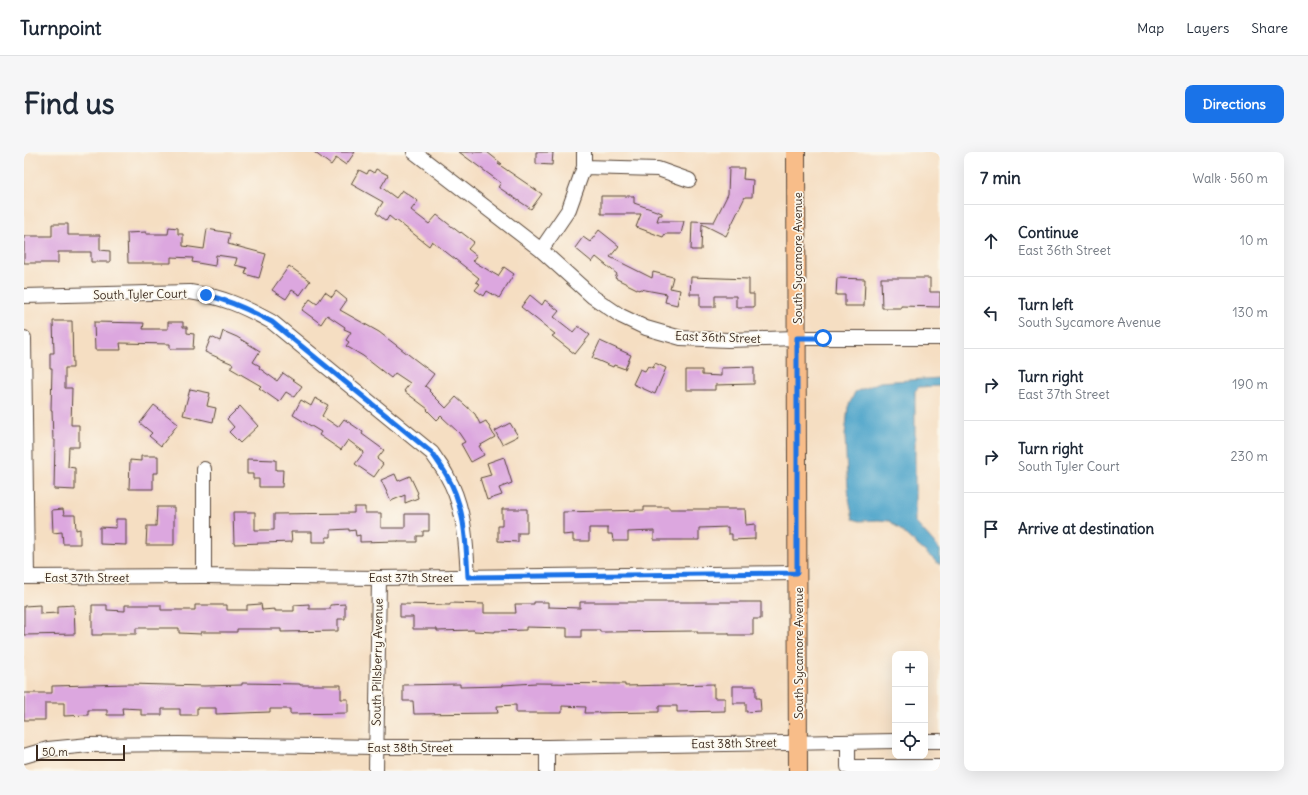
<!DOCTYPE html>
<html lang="en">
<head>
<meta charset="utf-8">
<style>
  :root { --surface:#fff; --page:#f6f6f7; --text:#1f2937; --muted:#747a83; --line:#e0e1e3; --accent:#1a73e8 }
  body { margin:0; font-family:Delius,sans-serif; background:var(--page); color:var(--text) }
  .controls { position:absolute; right:12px; bottom:12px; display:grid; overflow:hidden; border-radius:8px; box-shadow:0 4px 16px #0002 }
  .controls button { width:36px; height:36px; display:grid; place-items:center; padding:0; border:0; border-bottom:1px solid var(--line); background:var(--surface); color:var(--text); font:20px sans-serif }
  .scale { position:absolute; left:12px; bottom:10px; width:89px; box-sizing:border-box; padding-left:4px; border:2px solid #3b2a1e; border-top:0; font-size:11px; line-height:14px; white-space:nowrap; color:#3b2a1e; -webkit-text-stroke:3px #fbf7ec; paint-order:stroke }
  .stop { position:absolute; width:12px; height:12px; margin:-9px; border:3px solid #1a73e8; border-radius:50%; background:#fff }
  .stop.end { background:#1a73e8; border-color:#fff; box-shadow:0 1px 4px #0008 }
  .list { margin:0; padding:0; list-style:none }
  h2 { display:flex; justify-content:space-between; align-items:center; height:52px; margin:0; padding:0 16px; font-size:17px }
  h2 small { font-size:13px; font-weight:400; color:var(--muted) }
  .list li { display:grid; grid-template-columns:26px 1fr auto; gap:12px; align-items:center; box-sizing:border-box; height:72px; padding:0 16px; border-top:1px solid var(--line) }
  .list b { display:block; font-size:15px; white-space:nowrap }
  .list p { margin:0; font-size:13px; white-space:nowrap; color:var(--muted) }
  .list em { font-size:13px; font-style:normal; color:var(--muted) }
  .icon { flex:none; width:22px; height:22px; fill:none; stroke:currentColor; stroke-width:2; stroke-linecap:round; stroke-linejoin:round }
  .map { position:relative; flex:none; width:916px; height:619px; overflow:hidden; border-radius:8px }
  header { display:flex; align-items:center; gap:24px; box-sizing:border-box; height:56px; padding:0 20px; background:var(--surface); border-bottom:1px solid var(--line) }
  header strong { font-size:19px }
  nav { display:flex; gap:22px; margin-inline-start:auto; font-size:14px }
  .intro { display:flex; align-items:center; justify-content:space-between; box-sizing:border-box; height:96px; padding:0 24px }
  h1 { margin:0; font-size:28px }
  .button { padding:10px 18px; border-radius:8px; background:var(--accent); color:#fff; font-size:14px; font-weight:700 }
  main { display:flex; gap:24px; padding:0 24px }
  aside { flex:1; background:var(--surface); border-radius:8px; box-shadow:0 4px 16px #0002 }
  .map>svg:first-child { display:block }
  .water { fill:#4ea4ca; stroke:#446774 }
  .building { fill:#dca7df }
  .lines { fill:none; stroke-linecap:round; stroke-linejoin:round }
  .minor-casing { stroke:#574537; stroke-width:16 }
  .major-casing { stroke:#574537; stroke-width:20 }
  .minor { stroke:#fff; stroke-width:14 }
  .major { stroke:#f8bd89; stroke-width:18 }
  .route { stroke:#1a73e8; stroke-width:5 }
  .labels { text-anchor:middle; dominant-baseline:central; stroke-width:3.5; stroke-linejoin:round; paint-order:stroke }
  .street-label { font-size:12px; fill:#3b2a1e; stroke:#fbf7ec }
</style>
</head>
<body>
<header>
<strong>Turnpoint</strong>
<nav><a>Map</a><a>Layers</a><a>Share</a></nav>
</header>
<div class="intro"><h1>Find us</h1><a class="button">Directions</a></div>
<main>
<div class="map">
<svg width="916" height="619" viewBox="0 0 916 619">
  <rect width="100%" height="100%" fill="#fbf7ec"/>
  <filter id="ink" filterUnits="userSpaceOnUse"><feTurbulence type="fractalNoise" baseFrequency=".025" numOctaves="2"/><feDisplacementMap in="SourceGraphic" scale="8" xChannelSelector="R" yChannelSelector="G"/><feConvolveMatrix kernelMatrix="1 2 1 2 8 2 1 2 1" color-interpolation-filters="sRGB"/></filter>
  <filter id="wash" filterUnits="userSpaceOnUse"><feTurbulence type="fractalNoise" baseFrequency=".012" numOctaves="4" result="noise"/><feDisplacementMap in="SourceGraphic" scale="16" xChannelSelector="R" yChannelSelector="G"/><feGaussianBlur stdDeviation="0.9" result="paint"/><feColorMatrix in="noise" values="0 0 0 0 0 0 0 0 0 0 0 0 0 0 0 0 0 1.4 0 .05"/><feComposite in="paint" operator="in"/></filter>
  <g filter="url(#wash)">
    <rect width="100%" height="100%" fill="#f5dec2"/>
    <path class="water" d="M916 226V234L895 235 891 239V370L916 398V413L866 369 854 368 836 369 829 367 825 346 823 322 821 284 824 255 831 240 856 230Z"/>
    <g id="blocks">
      <path class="building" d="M290 0H331L322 13 312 6 307 13Z
        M435 0H463L478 12H474L518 42 507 57 474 35 477 31Z
        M512 0H529L528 13 512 12Z
        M705 16H720L719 27 729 28 728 45H721L702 84 678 72 677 98H667L668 69 690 70 704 42Z
        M352 17 364 23 357 35 372 46 378 38 394 49 387 58 405 72 413 63 436 81 437 80 450 90 444 97 453 104 449 109 474 124 480 115 490 122 475 146 463 139 460 144 451 138 456 132 452 130 455 126 408 89 405 94 372 68 371 69 365 64 362 69 352 61 359 50 327 32 335 18 343 22 345 18 350 21Z
        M577 44H610V51L638 61V63H635L633 69H660L657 82H641L639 85 612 75 617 62H577Z
        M28 72H44V83H76V98L86 99V110H67V100H34V111H0V84H28Z
        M145 75 154 76V82H159V94L180 97 183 77 206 81 204 92 242 102 235 126 221 122 223 116 211 113 213 106 192 103 191 114 168 110 169 106 147 105V111H104L103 81 122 80V82H144Z
        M575 78 595 94 586 105 628 126 629 120 649 125 646 136 656 138 653 153 641 150 643 142 616 137 615 138 591 126 593 122 572 105 568 110 551 96 559 85 566 90Z
        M265 114 286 129 276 143 268 138 262 147 248 138Z
        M667 125 725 127V142H730V155H712V144H691V155H676V142H666Z
        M813 126 841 127 840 154H821V143H812Z
        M857 126H906V140H916V155L877 154V156H858Z
        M312 139 323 148 316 158 355 180 410 222 401 234 406 238 405 239 422 256 432 245 451 262 456 272 462 269 471 285 455 294 460 303 447 310 437 292 441 290 435 281 417 264 413 268 403 258 404 257 380 239 386 231 371 221 367 226 339 204 322 194 325 190 322 188 327 180 320 177 321 175 303 163 297 172 278 158 286 147 293 152 301 140 308 145Z
        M506 143 518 153 521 148 535 159 530 165 549 180 554 174 566 183 551 202 528 184 531 182 497 155Z
        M29 169H48L49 216H41V236H48L47 273H55V295H45L44 315 51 316V338L30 337 31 288H29L28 258H27L28 216H26V201H30Z
        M70 170 120 171 119 177H144V170H159V175H163V181L170 182 169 197H146V192L96 191 97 198H71Z
        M199 179 213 185 236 199 229 210 236 214 235 216 253 229 259 221 278 234 270 245 262 240 255 250 235 236 237 234 206 216 209 212 181 200 187 185 196 189Z
        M576 189 607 203 601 217 590 213 589 215 568 206Z
        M631 211 642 216 631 242 609 232 616 217 621 219 624 214 629 216Z
        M730 215V232L691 233V238H662V218H678V223L697 224V216Z
        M166 237 186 241 183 254 192 256 189 270 159 263Z
        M291 246 304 253 298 264 314 275 320 267 339 280 338 282 360 298 353 307 359 312 350 325 331 312 340 300 324 288 317 298 295 283 297 280 269 263 277 248 287 254Z
        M130 253 154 272 137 294 125 284 128 281 116 271Z
        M216 254 234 274 216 291 205 280 210 275 203 267Z
        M486 271 494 284 478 292 471 279Z
        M117 304H134V321H129V337H105L106 308 117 309Z
        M480 305 488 331 475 336 478 343 463 348 456 326 467 323 463 311Z
        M223 307 252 308V318H259L258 335H235V327H229V322H223Z
        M371 322 374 329 386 324 394 341 393 342 394 346 381 351V343L367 349 357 328Z
        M133 355H150V393H122L123 374H132Z
        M330 355H341V361H357V376H381V362H405V379H399V384H393V390H374V389L336 390V383L332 384 331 378 325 379V377L307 378V385H302V390H288V380H267L268 390 210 392 209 360H231V378H250V362L330 361Z
        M620 355H645V357H721L722 373 731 372V387L708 388V382H704V375L675 376V388H630V379L604 380V389H589L588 382H584V376H565V389H549V382L539 383V360L620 358Z
        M39 357 40 363H51L52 378 56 377V392H39L38 380 29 381 28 358Z
        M478 357H503V381H494V390L474 389V374H478Z
        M92 367H102V393L76 392V375L92 376Z
        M510 450H524V455L556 456V450H737V467H729V483H705V481H673V479L582 480H576V478H557V485H543V476L502 475V478L471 479V480L450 479V478L413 479V477H389V465H376V452L426 453V451L460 452V461H492L491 452H510Z
        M237 452 238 458 251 457V459H270V453L285 452V457H306V453L321 452V467H314V479L257 480V477H213V480H177V482L155 481V476H112V482H78V483H68V453H83V458L101 459V453H137V458H171V453H203V458H223V453Z
        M16 453V462L34 461V454L50 453 51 482 0 483V454Z
        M218 531 276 532V533H317V547H324V561L266 562V557H246V560L192 562V556H173V563H156V557H138V563H117V557L98 556 99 563H83V558H64V563L40 564V551H21V568H0V541H28V534L105 532 180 534 218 533Z
        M512 531 601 532V534L690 532V546H701V559L653 560V554H635V560L561 561 562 555 538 554V561H492V553L473 554 474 561 390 562 389 549H379V533L436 532V535L478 534V533Z
        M709 534H732V546H736L737 559 722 560V551H709Z"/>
    </g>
  </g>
  <g filter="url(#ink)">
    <use href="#blocks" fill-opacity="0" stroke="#574537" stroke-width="1"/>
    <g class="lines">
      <g class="minor-casing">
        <path id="minor" d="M390 0 517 98 569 145 597 164 622 176 657 186 704 188 773 186H916
          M560 15 634 17 665 28
          M517 98 545 57 560 15V0
          M0 144 166 140C199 145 219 154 248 170L408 301C413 309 419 316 423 324 441 355 442 391 444 425
          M0 186 3 425
          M180 424V317
          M0 425 180 424 355 426 773 421
          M901 589H916
          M824 590V615H916
          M0 604 24 597 65 593 155 592 352 595H523L871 589
          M352 619 355 426
          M523 619V595"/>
      </g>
      <g class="major-casing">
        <path id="major" d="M772 0 774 619"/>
      </g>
      <use href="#minor" class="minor"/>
      <use href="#major" class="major"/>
    </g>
  </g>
  <g class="lines" filter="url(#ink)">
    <path class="route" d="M182 143C207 149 226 158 248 170L408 301C413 309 419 316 423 324 441 354 442 391 444 425L773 421V186H799"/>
  </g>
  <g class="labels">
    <g class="street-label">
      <text transform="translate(773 106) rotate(-90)">South Sycamore Avenue</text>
      <text transform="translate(116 142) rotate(-1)">South Tyler Court</text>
      <text transform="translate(694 185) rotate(2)">East 36th Street</text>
      <text x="63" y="425">East 37th Street</text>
      <text x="387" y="425">East 37th Street</text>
      <text transform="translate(774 501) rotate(-90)">South Sycamore Avenue</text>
      <text transform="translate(353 510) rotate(-89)">South Pillsberry Avenue</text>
      <text transform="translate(710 591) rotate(-1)">East 38th Street</text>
      <text x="386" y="595">East 38th Street</text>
    </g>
  </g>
</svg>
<div class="controls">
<button>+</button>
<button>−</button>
<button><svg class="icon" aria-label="locate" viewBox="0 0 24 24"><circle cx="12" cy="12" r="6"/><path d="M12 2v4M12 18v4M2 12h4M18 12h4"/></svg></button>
</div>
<div class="scale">50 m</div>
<div class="stop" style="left:799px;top:186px"></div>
<div class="stop end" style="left:182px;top:143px"></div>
</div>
<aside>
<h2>7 min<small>Walk · 560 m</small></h2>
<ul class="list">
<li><svg class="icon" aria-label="ahead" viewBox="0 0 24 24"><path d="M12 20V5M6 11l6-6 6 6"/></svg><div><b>Continue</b><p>East 36th Street</p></div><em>10 m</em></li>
<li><svg class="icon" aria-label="left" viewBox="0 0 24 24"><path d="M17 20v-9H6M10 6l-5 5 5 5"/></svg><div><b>Turn left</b><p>South Sycamore Avenue</p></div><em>130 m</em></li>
<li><svg class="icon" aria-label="right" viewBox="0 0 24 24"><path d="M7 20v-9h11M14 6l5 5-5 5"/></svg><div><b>Turn right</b><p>East 37th Street</p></div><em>190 m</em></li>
<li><svg class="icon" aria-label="right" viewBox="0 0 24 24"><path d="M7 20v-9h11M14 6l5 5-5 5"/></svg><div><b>Turn right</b><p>South Tyler Court</p></div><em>230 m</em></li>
<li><svg class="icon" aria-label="arrive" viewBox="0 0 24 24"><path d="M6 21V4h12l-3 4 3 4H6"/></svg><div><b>Arrive at destination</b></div></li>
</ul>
</aside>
</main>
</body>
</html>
